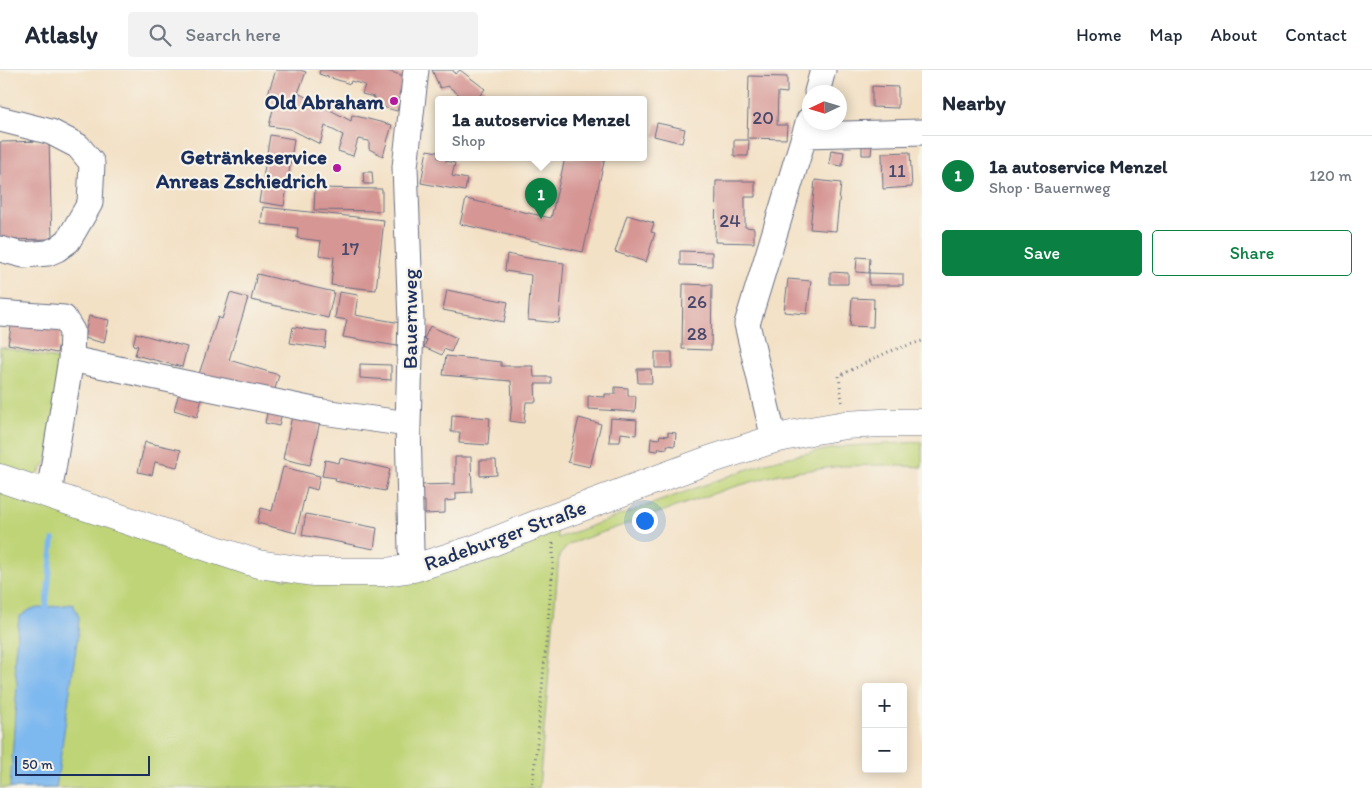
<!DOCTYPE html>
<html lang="en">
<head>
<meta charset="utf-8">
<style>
  :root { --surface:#fff; --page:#f2f2f3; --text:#1f2937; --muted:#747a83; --line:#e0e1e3; --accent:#0b8043 }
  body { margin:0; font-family:Itim,sans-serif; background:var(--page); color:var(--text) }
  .controls { position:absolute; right:15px; bottom:15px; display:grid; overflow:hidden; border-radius:5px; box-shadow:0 2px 12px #0003 }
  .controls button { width:45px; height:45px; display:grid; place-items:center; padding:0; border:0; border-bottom:1px solid var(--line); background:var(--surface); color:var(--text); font:25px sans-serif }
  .compass { position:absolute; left:802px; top:15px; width:45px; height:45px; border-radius:50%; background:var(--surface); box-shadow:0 2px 12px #0003; rotate:266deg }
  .scale { position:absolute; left:15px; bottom:12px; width:135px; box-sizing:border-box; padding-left:5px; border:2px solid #1b2f5e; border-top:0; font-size:14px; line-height:18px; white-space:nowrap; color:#1b2f5e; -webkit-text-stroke:4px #f7f3e8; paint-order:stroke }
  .you { position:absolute; left:644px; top:450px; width:18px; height:18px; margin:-12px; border:4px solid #fff; border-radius:50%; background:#1a73e8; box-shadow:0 0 0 8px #1a73e833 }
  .badge { display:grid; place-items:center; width:32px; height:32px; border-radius:50%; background:var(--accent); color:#fff; font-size:16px; font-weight:700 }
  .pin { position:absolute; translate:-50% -41px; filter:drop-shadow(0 1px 2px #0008) }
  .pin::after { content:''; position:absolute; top:26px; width:18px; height:15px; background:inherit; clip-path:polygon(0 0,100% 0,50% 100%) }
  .popup { position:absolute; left:435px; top:26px; width:212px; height:65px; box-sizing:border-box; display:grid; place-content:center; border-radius:5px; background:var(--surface); filter:drop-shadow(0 1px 4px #0005); font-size:16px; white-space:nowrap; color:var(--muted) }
  .popup b { font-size:19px; color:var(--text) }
  .popup::after { content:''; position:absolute; left:50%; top:100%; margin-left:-10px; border:10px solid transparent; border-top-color:var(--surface) }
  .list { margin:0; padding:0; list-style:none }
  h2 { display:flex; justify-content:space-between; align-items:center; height:65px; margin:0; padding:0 20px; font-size:21px }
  h2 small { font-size:16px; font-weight:400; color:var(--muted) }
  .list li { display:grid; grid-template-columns:32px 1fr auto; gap:15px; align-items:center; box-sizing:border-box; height:80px; padding:0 20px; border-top:1px solid var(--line) }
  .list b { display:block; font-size:19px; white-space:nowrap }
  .list p { margin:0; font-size:16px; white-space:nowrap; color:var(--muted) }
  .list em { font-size:16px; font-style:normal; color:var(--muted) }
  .actions { display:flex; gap:10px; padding:15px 20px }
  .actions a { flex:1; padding:11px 0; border:1px solid var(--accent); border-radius:5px; text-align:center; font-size:18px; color:var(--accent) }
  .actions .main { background:var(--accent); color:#fff }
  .icon { flex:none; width:28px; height:28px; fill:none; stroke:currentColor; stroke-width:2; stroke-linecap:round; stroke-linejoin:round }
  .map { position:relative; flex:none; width:922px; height:718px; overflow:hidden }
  header { display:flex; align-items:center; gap:30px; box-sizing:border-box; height:70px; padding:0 25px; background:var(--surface); border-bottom:1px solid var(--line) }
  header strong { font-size:24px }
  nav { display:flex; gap:28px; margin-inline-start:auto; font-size:18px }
  .search { width:350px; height:45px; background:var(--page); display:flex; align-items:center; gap:12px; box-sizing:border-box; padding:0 18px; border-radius:5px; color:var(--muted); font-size:19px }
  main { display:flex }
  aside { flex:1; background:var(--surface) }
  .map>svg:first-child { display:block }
  .green { fill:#bfd477; stroke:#6d826a }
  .water { fill:#7db8ef; stroke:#4c74a6 }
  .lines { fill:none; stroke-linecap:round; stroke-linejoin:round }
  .stream { stroke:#7db8ef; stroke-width:5.5 }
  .building { fill:#d69694 }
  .minor-casing { stroke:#676d82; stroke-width:27 }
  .major-casing { stroke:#676d82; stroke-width:29 }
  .path { stroke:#676d82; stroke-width:3; stroke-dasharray:1 4; stroke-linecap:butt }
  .minor { stroke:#fff; stroke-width:25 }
  .major { stroke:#fff; stroke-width:28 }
  .poi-dot { fill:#b5179e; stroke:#f7f3e8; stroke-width:2 }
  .labels { text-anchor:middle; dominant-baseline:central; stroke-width:4.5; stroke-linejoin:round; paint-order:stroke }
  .number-label { font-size:19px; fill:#4a496c }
  .poi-label { font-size:21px; font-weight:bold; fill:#1b2f5e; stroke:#f7f3e8; text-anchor:end }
  .street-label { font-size:21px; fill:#1b2f5e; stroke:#f7f3e8 }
</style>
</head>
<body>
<header>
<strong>Atlasly</strong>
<div class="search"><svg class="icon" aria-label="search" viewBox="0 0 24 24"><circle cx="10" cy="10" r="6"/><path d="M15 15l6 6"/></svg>Search here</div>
<nav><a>Home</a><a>Map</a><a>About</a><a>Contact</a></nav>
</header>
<main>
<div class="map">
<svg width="922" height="718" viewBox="0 0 922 718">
  <rect width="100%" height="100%" fill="#f7f3e8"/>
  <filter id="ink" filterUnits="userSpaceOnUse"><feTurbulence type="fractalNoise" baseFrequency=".02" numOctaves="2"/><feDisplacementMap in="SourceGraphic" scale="10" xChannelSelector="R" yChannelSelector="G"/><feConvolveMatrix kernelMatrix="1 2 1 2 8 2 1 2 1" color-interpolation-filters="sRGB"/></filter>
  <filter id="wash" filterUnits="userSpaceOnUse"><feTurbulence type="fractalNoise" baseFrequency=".0096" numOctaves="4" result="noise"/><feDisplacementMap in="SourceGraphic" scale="20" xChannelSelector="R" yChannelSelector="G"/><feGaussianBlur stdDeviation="1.12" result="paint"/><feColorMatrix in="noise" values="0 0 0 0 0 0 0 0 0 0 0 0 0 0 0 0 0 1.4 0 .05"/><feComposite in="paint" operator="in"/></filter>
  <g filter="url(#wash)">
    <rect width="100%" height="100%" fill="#f3e1c6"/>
    <path class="green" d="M0 277 62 290 51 385 35 408 0 399Z
      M922 372V397L881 395 842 396 779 404 727 419 569 474 559 486 539 718H0V419L285 509 556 459 558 468 765 393 802 384 847 376Z"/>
    <path class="water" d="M73 534 79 547 78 564 56 718H10L17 614 14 592 19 547 31 539Z"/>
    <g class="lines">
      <path class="stream" d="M46 537 53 470"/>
    </g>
    <g id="blocks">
      <path class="building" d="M276 0H300L306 2 298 23 351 51 352 45 392 55 383 86 369 79V71L358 69 353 86 338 81 343 65 325 56 320 74 290 59 269 56 274 35 265 32Z
        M320 0H385L404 6 399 25 402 26 397 41 372 34 374 27 362 24 365 15 351 11 350 14 319 4Z
        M432 0H453L455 4 460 0 485 19 476 30H466L448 16 440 18Z
        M749 6 787 7V23L778 22 777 55H787L786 69 747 68Z
        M872 16 898 17V38L872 37Z
        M657 53 685 59 682 73 654 66Z
        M270 65 294 69 284 136 259 132Z
        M734 70H749L748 86H734Z
        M49 71 52 169 0 170V72Z
        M862 74H872L871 85H862Z
        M427 80 438 82V88H446V91L455 93 452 106 467 109 465 121 421 113Z
        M831 80 844 82 842 96 829 94Z
        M910 82 912 117 883 119 882 83Z
        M565 88H605L583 182 460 154 466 129 551 148Z
        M363 102H372L373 114H364Z
        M815 110 841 113 836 161 810 159Z
        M716 111H755V127H745V157L754 158V173L715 172Z
        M315 118 382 119V141L314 140Z
        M263 137 384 150 376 220 331 215 334 187 319 185 321 171 297 168 298 158 261 154Z
        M627 145 654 153 651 162 655 163 646 192 615 182Z
        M680 181 712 182V196L680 195Z
        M507 184 533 189 564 193 559 253 528 250 531 205 505 201Z
        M857 187 870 188 869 203 856 202Z
        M830 202 848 203V214H830Z
        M869 203 903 204V215H869Z
        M257 204 334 222 328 248 251 230Z
        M788 209 811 211 807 244 784 242Z
        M683 214 712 215 711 280 682 279Z
        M447 220 508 232 504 252 443 240Z
        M339 222 358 225 355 245 401 253 397 276 343 267 347 250 335 248Z
        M230 223 248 228 229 290 279 305 273 326 197 310 218 247 222 249Z
        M852 228 874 229 873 257 850 256Z
        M89 246 109 250 104 273 84 268Z
        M12 252 61 261 57 283 8 274Z
        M430 256 457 268 451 282 444 279 442 285 424 277 427 270 424 269Z
        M293 257 327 262 325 278 290 273Z
        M136 263 187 277 182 297 135 285 138 276 133 275Z
        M655 282H672V298H655Z
        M446 286 501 292V296H533L534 307H551V314H535L536 332H526L524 353 510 351 512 332 511 311 443 305Z
        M360 294 391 295V310L360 308Z
        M637 299H651L652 313H638Z
        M615 317 628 318V326H636L635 342 588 339V326L605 327V324H615Z
        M179 323 202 329 197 347 174 340Z
        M268 339 282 342 279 356 265 353Z
        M293 341 321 347 310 395 283 389Z
        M452 345 490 348 488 375 459 373 460 362H451Z
        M579 348 601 354 590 397 568 392Z
        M611 348 637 350 636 365 621 363 620 372H609Z
        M668 362 676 363 675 376 667 375V379L659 378 658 381 650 380 651 368 659 369 660 365 668 366Z
        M145 372 181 380 177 397 155 392 152 405 138 402Z
        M455 387H471L472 422 456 423V430L445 431V443L425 444V431H421L420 415 455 414Z
        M340 388 390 399 385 421 335 411 336 408 322 406 325 390 339 393Z
        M480 390H496L497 405 480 406Z
        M283 397 320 406 317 420 307 417 296 463 257 453 261 438 272 441Z
        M306 444 377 458 374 479 302 465Z"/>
    </g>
  </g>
  <g filter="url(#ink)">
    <use href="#blocks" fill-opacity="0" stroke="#676d82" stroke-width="1"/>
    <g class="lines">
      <g class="minor-casing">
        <path id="minor" d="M817 22 823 0
          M0 49 51 62 78 76 92 93 90 133 68 171 57 179 48 183 23 185 0 179
          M805 65 922 62
          M0 243 64 248 72 261 71 289
          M774 369 747 254 809 50
          M49 424 71 289 323 342 408 354
          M414 498 411 480 408 354 411 250 405 97 416 0"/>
      </g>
      <g class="major-casing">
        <path id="major" d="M0 408 258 494 312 502H385L414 498 475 479 550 449 706 391 774 369 810 361 845 355 881 353H922"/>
      </g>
      <path class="path" d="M842 332 839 306 890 281 922 271
        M532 718 537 675 553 494V472"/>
      <use href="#minor" class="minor"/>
      <use href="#major" class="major"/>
    </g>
  </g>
  <g class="poi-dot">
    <circle cx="394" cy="31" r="5"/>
    <circle cx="337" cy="98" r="5"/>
  </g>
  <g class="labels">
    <g class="number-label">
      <text x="763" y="47">20</text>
      <text x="897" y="100">11</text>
      <text x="730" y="150">24</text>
      <text x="350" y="178">17</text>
      <text x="697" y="231">26</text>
      <text x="697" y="263">28</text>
    </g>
    <g class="poi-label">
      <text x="384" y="31">Old Abraham</text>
      <text x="327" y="86">Getränkeservice<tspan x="327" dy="24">Anreas Zschiedrich</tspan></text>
    </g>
    <g class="street-label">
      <text transform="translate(409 249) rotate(-90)">Bauernweg</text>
      <text transform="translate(505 465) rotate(-20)">Radeburger Straße</text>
    </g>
  </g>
</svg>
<div class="controls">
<button>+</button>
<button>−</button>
</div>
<svg class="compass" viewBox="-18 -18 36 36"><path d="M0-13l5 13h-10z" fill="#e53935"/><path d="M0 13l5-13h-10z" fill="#747a83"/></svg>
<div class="scale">50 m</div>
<div class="you"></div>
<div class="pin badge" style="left:541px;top:149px">1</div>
<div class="popup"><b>1a autoservice Menzel</b>Shop</div>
</div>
<aside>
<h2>Nearby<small></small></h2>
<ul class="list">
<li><span class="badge">1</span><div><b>1a autoservice Menzel</b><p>Shop · Bauernweg</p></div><em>120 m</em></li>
</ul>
<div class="actions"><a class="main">Save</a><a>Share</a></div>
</aside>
</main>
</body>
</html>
